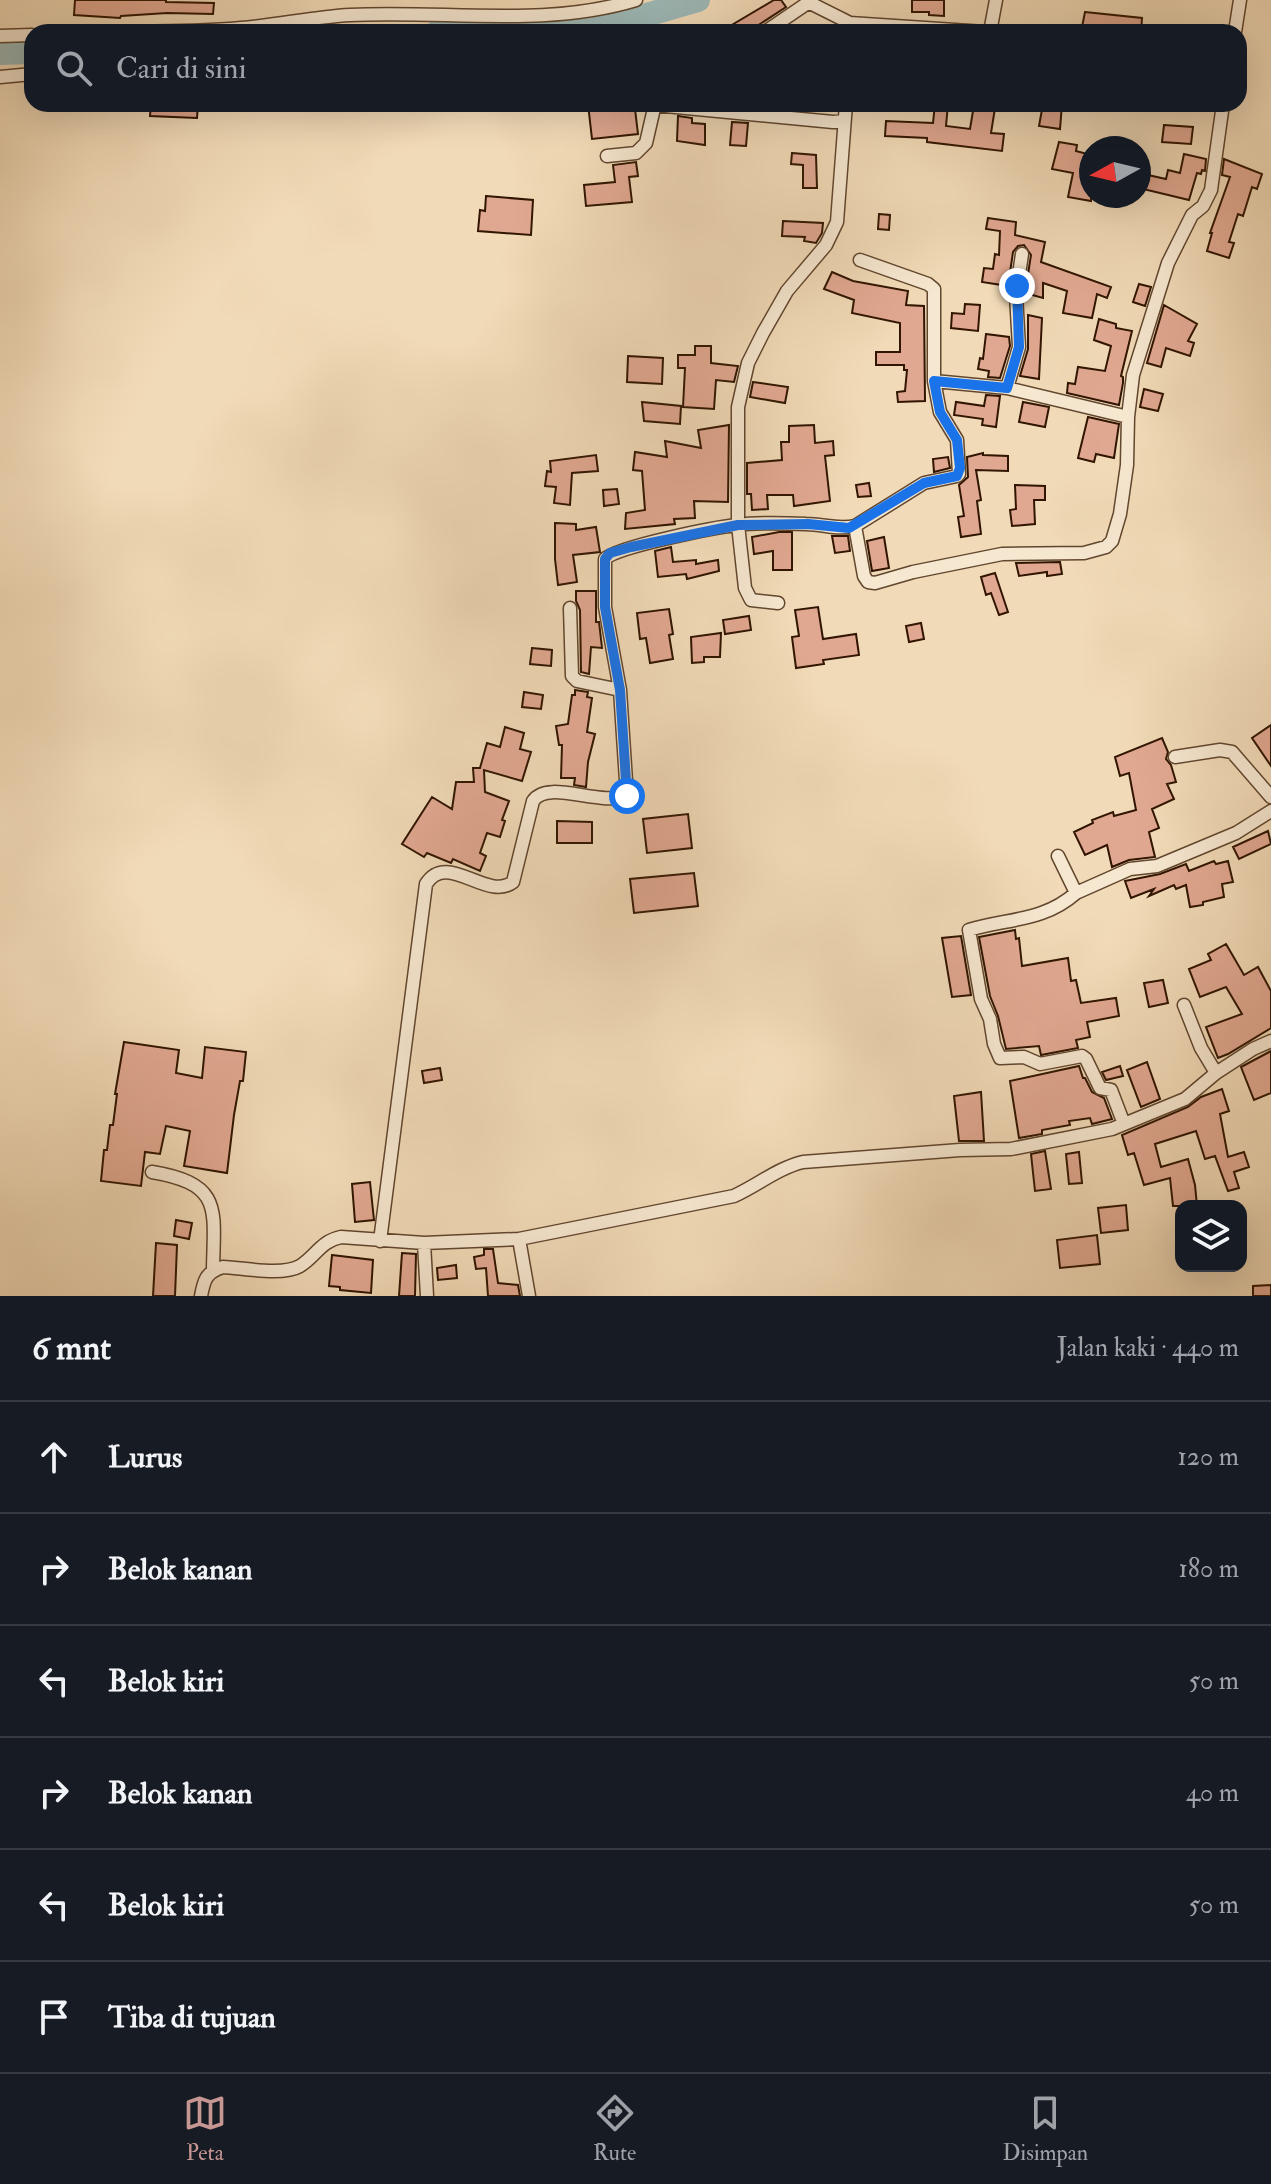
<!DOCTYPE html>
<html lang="id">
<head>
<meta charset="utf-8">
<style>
  :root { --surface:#171b24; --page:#20242c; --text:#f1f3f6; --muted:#9ea1a6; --line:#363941; --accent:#c59692 }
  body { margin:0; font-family:"IM FELL Double Pica",serif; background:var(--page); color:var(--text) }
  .controls { position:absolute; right:24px; bottom:24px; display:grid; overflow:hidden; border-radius:16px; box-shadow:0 8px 32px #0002 }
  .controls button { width:72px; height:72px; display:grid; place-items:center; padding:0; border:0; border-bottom:2px solid var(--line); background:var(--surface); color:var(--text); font:40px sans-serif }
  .compass { position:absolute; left:1079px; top:136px; width:72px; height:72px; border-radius:50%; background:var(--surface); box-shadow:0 8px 32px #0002; rotate:262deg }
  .stop { position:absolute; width:24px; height:24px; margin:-18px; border:6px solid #1a73e8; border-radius:50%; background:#fff }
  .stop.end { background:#1a73e8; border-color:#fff; box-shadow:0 2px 8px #0008 }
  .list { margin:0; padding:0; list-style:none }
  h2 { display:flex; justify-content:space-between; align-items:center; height:104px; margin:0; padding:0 32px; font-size:34px }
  h2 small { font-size:26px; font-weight:400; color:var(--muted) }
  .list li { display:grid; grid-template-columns:52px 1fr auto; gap:24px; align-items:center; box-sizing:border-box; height:112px; padding:0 32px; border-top:2px solid var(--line) }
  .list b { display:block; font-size:30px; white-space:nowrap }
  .list em { font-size:26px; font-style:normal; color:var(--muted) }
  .icon { flex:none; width:44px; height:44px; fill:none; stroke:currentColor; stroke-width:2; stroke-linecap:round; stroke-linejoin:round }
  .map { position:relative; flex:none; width:1271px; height:1296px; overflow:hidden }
  .search { position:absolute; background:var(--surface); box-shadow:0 8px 32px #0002; left:24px; right:24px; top:24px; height:88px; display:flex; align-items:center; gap:20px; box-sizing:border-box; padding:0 28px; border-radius:24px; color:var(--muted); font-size:30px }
  .sheet { height:776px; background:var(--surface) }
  nav { display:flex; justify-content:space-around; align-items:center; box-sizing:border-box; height:112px; border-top:2px solid var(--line); background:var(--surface); font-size:22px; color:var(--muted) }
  nav a { display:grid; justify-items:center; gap:4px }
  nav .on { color:var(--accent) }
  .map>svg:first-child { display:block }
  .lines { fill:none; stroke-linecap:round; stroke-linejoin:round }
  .river { stroke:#9db9b7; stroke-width:24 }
  .building { fill:#e1a891; stroke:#311500; stroke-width:2 }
  .street-casing { stroke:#61462e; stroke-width:15 }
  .street { stroke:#f6e7d0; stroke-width:12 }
  .route { stroke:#1a73e8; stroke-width:10 }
</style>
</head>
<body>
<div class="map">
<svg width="1271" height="1296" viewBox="0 0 1271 1296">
  <rect width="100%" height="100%" fill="#f1dab7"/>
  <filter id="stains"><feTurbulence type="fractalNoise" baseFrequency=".0025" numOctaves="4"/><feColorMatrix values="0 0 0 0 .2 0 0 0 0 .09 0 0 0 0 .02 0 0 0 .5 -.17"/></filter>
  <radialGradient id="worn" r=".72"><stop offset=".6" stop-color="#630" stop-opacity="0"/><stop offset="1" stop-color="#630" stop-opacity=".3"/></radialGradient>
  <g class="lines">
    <path class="river" d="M437 32 619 23 698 0
      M0 53 32 52"/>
  </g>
  <path class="building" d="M75 0H166V2L214 3 213 14 167 13 121 16 120 18 74 15Z
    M774 0H781L786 7 757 26 746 32H720Z
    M912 0H944V16L929 15V12H912Z
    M1085 12 1142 18 1141 32H1081Z
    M151 104H198L197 118 150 116Z
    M588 104H628L629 110 635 109 638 134 592 139Z
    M935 104H948L946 126 970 129 974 105 995 108 991 133 1004 134 1002 151 927 142V138L885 136 886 121 933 123Z
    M1043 104H1062L1060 129 1039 126Z
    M678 116 692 118V123L705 124V145L677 141Z
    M732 122 748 123 746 146 730 145Z
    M1164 125 1193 127 1191 144 1162 142Z
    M1059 142 1077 145 1076 151 1091 155V201L1068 197 1073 173 1052 169Z
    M792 153 816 155 817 188H803V165L791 164Z
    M1184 154 1206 159 1205 171 1202 170 1201 174 1197 173 1189 200 1139 188V173L1166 179 1168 170 1180 173Z
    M1224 159 1262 174 1257 189 1252 187 1243 216 1238 214 1229 242 1234 243 1229 258 1207 251 1212 233H1210L1230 177 1222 175Z
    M636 162 638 176 629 177 632 202 586 206 584 185 615 182 613 165Z
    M486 196 533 200 531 235 478 231 480 210 485 211Z
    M879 214 890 215 889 230 878 229Z
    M988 218 1016 222 1015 235 1045 242 1041 262 1111 287 1107 298 1097 294 1092 318 1063 313 1067 291 1043 283V298L1025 293 1031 255 1024 245 1018 246 1013 252 1008 286 982 282 984 268 993 269 995 254 999 255 1000 231 986 229Z
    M783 221 823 223 822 233 816 243 804 241 805 237 782 236Z
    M832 272 853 281 908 291 906 305 924 306 925 401 898 402 897 392 905 391 907 370H904V365H876V352H900V323L852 313 854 300 824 289Z
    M1139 284 1151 287 1145 306 1133 302Z
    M965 304 980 305 978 331 951 328 952 313 964 314Z
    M1164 305 1197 324 1188 341 1194 343 1190 356 1166 348 1161 367 1147 363Z
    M1028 315 1042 318 1039 379 1020 376 1028 349Z
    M1099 319 1116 324V328L1132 331 1121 376 1123 377V383L1119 405 1067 393 1068 383 1075 384 1078 367 1105 371 1111 346 1094 340Z
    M986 334 1009 337 1010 346 1000 378 988 377 989 371 978 369 980 358 983 359Z
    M695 346H711V363L738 366 734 382 716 380 714 409 683 407 685 368H678V355H695Z
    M628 356 663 358 662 384 627 382Z
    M753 382 788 387 785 403 750 397Z
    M1144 389 1163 394 1158 411 1140 407Z
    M986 395 1000 396 996 427 982 425 983 419 954 415 956 402 984 406Z
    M642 402 681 406 680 424 644 421Z
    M1023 402 1049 407 1045 427 1019 422Z
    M1088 417 1119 424 1114 458 1096 454 1094 462 1078 458Z
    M729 425 728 502 694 501 695 518 674 519 675 524 625 529 626 513 645 510 642 471 633 470 635 452 667 457 665 441 701 448 698 430Z
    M814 425 815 443 833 441 834 455 825 456 830 501 794 506 793 495H767L768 509 752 510 751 494H747V463L782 460 781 442H789V426Z
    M983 453V455L1008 456V471L976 470 981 500 977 501 981 534 961 537 958 517 964 516 959 485 968 477 967 457Z
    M596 455 598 471 572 473 570 505 554 503 556 487 545 486 547 471 551 472 550 461Z
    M948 457 950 468 934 472 933 459Z
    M869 483 871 496 858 497 856 485Z
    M1015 485 1045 486V500H1034L1035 524 1012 526 1010 510 1016 509Z
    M617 489 619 504 604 506 603 490Z
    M555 523 576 524V530L596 527 600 552 573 555 577 582 558 585 555 559Z
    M779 532H792V570H773V551L754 554 752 537Z
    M832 536H848L850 551 835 553Z
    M884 537 889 568 872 571 867 541Z
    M671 547 673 562 696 560V564L718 560 719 571 687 579 686 574 658 577 655 551Z
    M1060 562 1062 574 1047 576V572L1019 576 1016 563Z
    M995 573 1008 612 999 615 991 593 986 595 981 577Z
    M576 591H596V622H599L602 648 591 647 589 674 581 672 580 610 576 601Z
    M818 607 823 639 856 634 859 655 823 660 824 664 796 668 792 637 799 636 795 610Z
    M669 609 673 634 669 635 673 659 650 663 646 638 640 639 637 613Z
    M749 616 751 630 725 634 723 620Z
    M921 623 924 639 909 642 906 626Z
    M721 633 720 657H704V662L692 663 691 637Z
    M532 648 552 650 551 666 530 664Z
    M575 690 588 692 587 697 592 698 587 732 595 734 588 762 586 787 574 785 575 778H561L562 745H559L556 726 568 724 572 695H575Z
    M524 692 543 695 541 709 522 707Z
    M1271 725V766L1252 738Z
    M505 727 524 733 520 749 531 752 522 781 484 770 485 792 509 801 502 820 505 821 500 837 487 833 480 853 486 856 480 871 453 859 451 863 427 853 424 857 402 844 432 797 452 809 456 782H474L473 768H480L487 743 500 747Z
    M1162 738 1168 752 1166 759 1171 765 1176 782 1167 784 1174 799 1152 809 1159 828 1149 832 1155 857 1129 860 1112 867 1107 845 1085 855 1074 832 1093 823 1092 820 1113 812 1114 816 1136 810 1129 773 1120 776 1115 757Z
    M688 814 692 848 647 853 643 819Z
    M557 821 592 822V843H557Z
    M1268 831 1271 844 1239 859 1233 847Z
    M1214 861 1216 864 1228 861 1233 882 1222 884 1224 897 1203 902V905L1190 907 1186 885 1176 889 1174 885 1149 896 1154 889 1131 898 1125 881 1160 874 1186 864 1189 871Z
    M694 873 698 906 634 913 630 879Z
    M1015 930 1016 939 1019 938 1022 966 1068 958 1071 981 1076 980 1081 1003 1116 998 1119 1016 1087 1022 1090 1037 1076 1040 1078 1048 1041 1055 1039 1046 1006 1049 998 1016 990 996 979 937Z
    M961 936 971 995 952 997 942 938Z
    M1226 944 1244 975 1258 967 1271 991V1028L1228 1054 1218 1058 1206 1027 1242 1014 1226 987 1200 997 1189 969 1211 960 1208 954Z
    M1163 980 1168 1003 1149 1007 1144 983Z
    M124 1042 179 1050 176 1073 202 1078 205 1047 246 1052 243 1081H240L234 1115 227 1173 184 1166 190 1131 166 1126 160 1154 145 1152 141 1186 101 1181 104 1150H107L110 1125H113L117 1094H115Z
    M1271 1051V1093L1254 1100 1241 1067Z
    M1147 1062 1160 1099 1141 1107 1127 1070Z
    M1079 1066 1083 1078H1085L1092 1092 1104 1098 1112 1119 1092 1124 1090 1118 1069 1121 1070 1125 1042 1130V1134L1019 1138 1010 1081Z
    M1120 1066 1123 1076 1106 1080 1102 1072Z
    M440 1068 442 1080 424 1083 422 1071Z
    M1222 1089 1229 1111 1220 1114 1228 1157 1244 1152 1249 1167 1234 1172 1239 1188 1228 1191 1215 1156 1205 1159 1196 1131 1155 1144 1161 1167 1188 1159 1195 1185 1197 1206H1173L1170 1178 1144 1185 1134 1153 1128 1155 1122 1135 1188 1107 1201 1097Z
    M981 1092 984 1141H959L954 1096Z
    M1045 1151 1051 1189 1035 1191 1031 1154Z
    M1079 1152 1082 1183 1069 1184 1066 1154Z
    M370 1182 374 1220 355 1222 352 1184Z
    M1126 1205 1128 1230 1101 1233 1098 1208Z
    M176 1220 192 1223 189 1239 174 1236Z
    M1097 1235 1100 1264 1060 1268 1057 1240Z
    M156 1243 177 1245 175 1296H153Z
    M484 1249H493L498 1283 518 1285 520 1296H488L486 1268 476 1269 474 1257 484 1255Z
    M402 1253 416 1254 415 1296H399Z
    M332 1255 373 1260 371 1293 340 1290V1287L329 1286Z
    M456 1265 457 1278 438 1280 437 1268Z
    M1271 1285V1296H1253V1286Z"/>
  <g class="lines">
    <g class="street-casing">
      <path id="street" d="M810 3 850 23 985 32
        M119 32C160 31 201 32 241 28 278 25 314 17 350 15 445 10 544 28 636 0
        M765 32 812 0
        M990 32 996 0
        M1235 32 1240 0
        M0 36 32 35
        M0 77 32 74
        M655 105 833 122 844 121
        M607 156 636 153 646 143 655 104
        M860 260 928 284 934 289V381
        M1007 388 1019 347 1016 295 1022 254
        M855 526 924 483 957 476 959 474 957 440 940 412 934 381 1007 388 1128 417
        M778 603 751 600 745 588 738 525V407L748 363 763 333 787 291 826 245 837 222 846 104
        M570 608 572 676 577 681 620 690
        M1175 757 1220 750 1232 752 1271 797
        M1058 856 1076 893 1130 869 1157 866 1236 833 1271 811
        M1076 893C1043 922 1008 918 969 930L981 999 990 1019 994 1044 1000 1058 1024 1057 1040 1064 1082 1056 1086 1059 1100 1088 1111 1090 1124 1124
        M1184 1005 1201 1048 1216 1073
        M152 1172C223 1184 214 1209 213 1269
        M519 1239 529 1296
        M380 1241 426 884C447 850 487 902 513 882L533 801C547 779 599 806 627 796L620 690 605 607V559C616 547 716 527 737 525 759 522 784 523 806 524 823 524 838 530 855 526L864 576 868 582 875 583 913 572 1002 554 1084 553 1106 547 1112 541 1120 514 1127 465 1128 417 1133 375 1168 263 1192 215 1203 206 1211 190 1223 104
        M424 1243 427 1296
        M201 1296C204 1280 206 1272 223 1267 243 1268 283 1276 300 1266 316 1256 321 1241 341 1237L424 1243 519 1239 734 1196C758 1185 778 1168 803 1162L960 1150 1011 1149 1112 1129 1185 1099 1216 1073 1253 1049 1271 1041"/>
    </g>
    <use href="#street" class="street"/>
  </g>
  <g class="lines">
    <path class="route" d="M627 796 620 690 605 607V559L610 553 631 547 738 525 808 524 849 528 924 483 957 476 960 468 957 440 940 412 934 381 1007 388 1019 347 1017 286"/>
  </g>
  <rect width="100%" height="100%" filter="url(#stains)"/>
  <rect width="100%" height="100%" fill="url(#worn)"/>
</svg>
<div class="controls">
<button><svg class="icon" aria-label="layers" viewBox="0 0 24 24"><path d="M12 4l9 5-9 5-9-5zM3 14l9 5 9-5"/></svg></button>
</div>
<svg class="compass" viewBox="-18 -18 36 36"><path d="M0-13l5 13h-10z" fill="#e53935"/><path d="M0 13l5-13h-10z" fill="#9ea1a6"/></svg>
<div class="stop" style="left:627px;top:796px"></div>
<div class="stop end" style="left:1017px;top:286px"></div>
<div class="search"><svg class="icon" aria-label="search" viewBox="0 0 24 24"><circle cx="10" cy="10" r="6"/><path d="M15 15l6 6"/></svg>Cari di sini</div>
</div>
<section class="sheet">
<h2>6 mnt<small>Jalan kaki · 440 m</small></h2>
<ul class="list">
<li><svg class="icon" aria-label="ahead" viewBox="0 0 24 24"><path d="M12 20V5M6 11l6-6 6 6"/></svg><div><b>Lurus</b></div><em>120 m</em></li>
<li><svg class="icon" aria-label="right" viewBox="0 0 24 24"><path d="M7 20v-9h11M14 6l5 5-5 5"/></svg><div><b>Belok kanan</b></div><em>180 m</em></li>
<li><svg class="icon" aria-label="left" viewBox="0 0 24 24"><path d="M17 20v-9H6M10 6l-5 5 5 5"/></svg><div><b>Belok kiri</b></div><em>50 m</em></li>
<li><svg class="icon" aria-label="right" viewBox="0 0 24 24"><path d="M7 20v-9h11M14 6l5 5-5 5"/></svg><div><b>Belok kanan</b></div><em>40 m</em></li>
<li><svg class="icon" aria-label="left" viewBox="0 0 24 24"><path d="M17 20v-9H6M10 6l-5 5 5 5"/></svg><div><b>Belok kiri</b></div><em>50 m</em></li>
<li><svg class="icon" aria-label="arrive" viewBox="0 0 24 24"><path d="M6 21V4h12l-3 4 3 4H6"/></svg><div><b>Tiba di tujuan</b></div></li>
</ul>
</section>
<nav>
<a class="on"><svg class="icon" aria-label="map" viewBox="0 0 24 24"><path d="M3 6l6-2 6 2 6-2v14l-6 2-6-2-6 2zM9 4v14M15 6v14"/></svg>Peta</a>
<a><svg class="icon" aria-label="directions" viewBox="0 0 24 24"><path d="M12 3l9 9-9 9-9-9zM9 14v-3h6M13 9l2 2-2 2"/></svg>Rute</a>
<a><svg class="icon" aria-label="saved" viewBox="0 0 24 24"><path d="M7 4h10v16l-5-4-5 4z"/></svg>Disimpan</a>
</nav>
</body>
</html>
